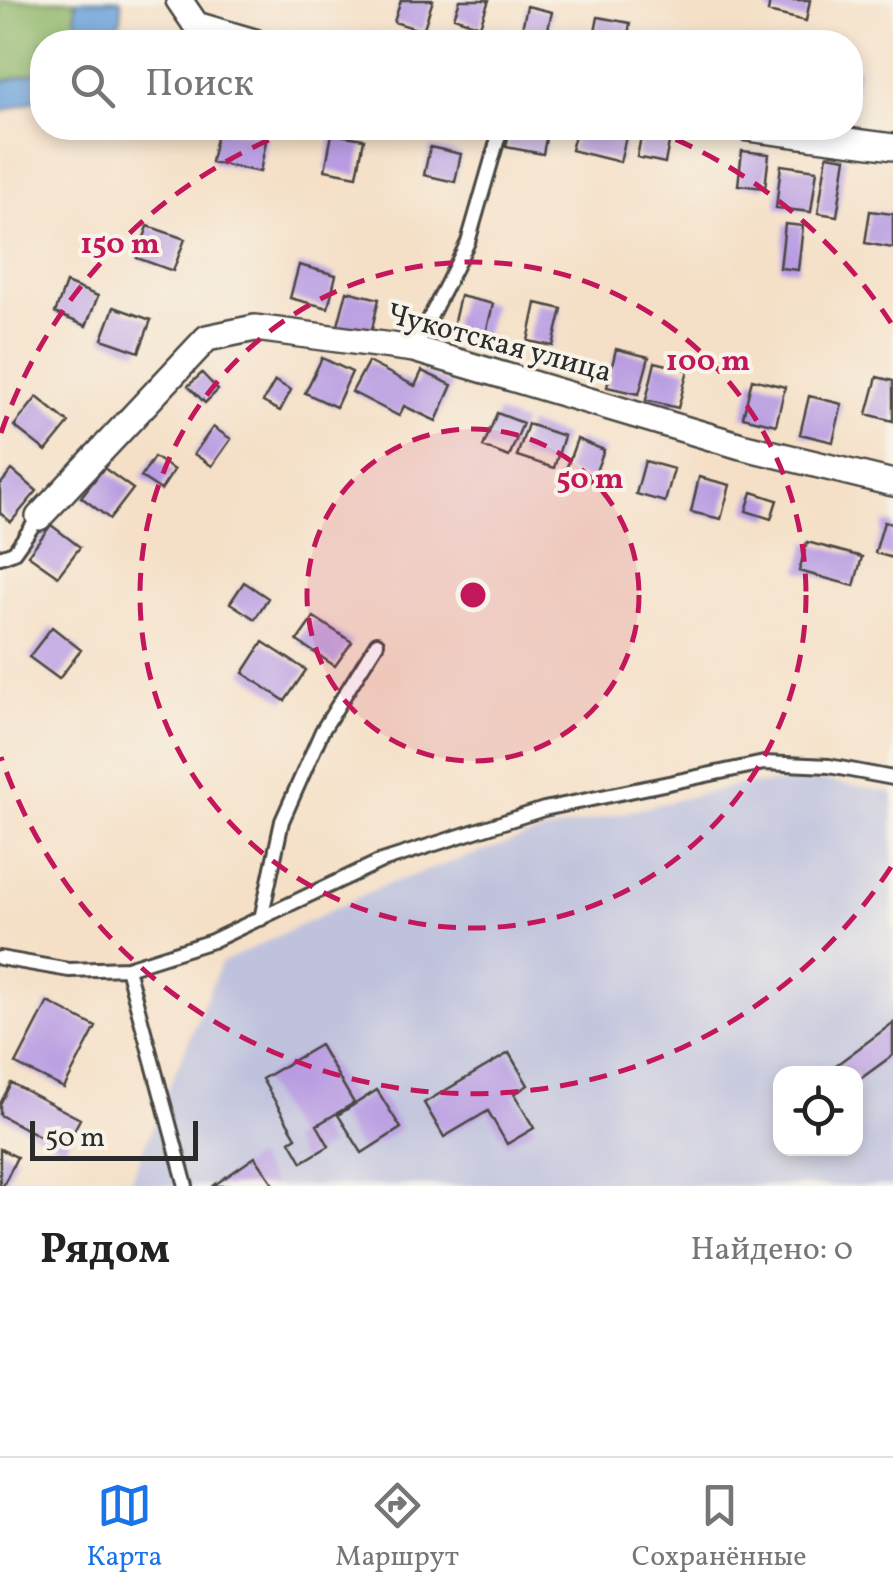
<!DOCTYPE html>
<html lang="ru">
<head>
<meta charset="utf-8">
<style>
  :root { --surface:#fff; --page:#f2f2f2; --text:#222; --muted:#767676; --line:#e0e0e0; --accent:#1a73e8 }
  body { margin:0; font-family:Vollkorn,serif; background:var(--page); color:var(--text) }
  .controls { position:absolute; right:30px; bottom:30px; display:grid; overflow:hidden; border-radius:20px; box-shadow:0 5px 15px #0003 }
  .controls button { width:90px; height:90px; display:grid; place-items:center; padding:0; border:0; border-bottom:2px solid var(--line); background:var(--surface); color:var(--text); font:50px sans-serif }
  .scale { position:absolute; left:30px; bottom:25px; width:168px; box-sizing:border-box; padding-left:10px; border:5px solid #2b2b2b; border-top:0; font-size:28px; line-height:35px; white-space:nowrap; color:#2b2b2b; -webkit-text-stroke:8px #f7f3e8; paint-order:stroke }
  .list { margin:0; padding:0; list-style:none }
  h2 { display:flex; justify-content:space-between; align-items:center; height:130px; margin:0; padding:0 40px; font-size:42px }
  h2 small { font-size:32px; font-weight:400; color:var(--muted) }
  .icon { flex:none; width:55px; height:55px; fill:none; stroke:currentColor; stroke-width:2; stroke-linecap:round; stroke-linejoin:round }
  .map { position:relative; flex:none; width:893px; height:1186px; overflow:hidden }
  .search { position:absolute; background:var(--surface); box-shadow:0 5px 15px #0003; left:30px; right:30px; top:30px; height:110px; display:flex; align-items:center; gap:25px; box-sizing:border-box; padding:0 35px; border-radius:40px; color:var(--muted); font-size:38px }
  .sheet { height:270px; background:var(--surface) }
  nav { display:flex; justify-content:space-around; align-items:center; box-sizing:border-box; height:140px; border-top:2px solid var(--line); background:var(--surface); font-size:28px; color:var(--muted) }
  nav a { display:grid; justify-items:center; gap:5px }
  nav .on { color:var(--accent) }
  .map>svg:first-child { display:block }
  .industrial { fill:#c0c2dd; fill-rule:evenodd }
  .forest { fill:#93b86d; stroke:#5f724c; stroke-width:2.5 }
  .water { fill:#6da3da; stroke:#4c6782; stroke-width:2.5 }
  .building { fill:#b89be2 }
  .lines { fill:none; stroke-linecap:round; stroke-linejoin:round }
  .service-casing { stroke:#494642; stroke-width:18 }
  .minor-casing { stroke:#494642; stroke-width:30 }
  .service { stroke:#fff; stroke-width:12 }
  .minor { stroke:#fff; stroke-width:25 }
  .ring { fill:none; stroke:#c2185b; stroke-width:5; stroke-dasharray:18 12 }
  .labels { text-anchor:middle; dominant-baseline:central; stroke-width:8; stroke-linejoin:round; paint-order:stroke }
  .street-label { font-size:30px; fill:#2b2b2b; stroke:#f7f3e8 }
  .centre { fill:#c2185b; stroke:#f7f3e8; stroke-width:5 }
  .ring-label { font-size:30px; text-anchor:middle; font-weight:bold; fill:#c2185b; stroke:#f7f3e8; stroke-width:8; stroke-linejoin:round; paint-order:stroke }
</style>
</head>
<body>
<div class="map">
<svg width="893" height="1186" viewBox="0 0 893 1186">
  <rect width="100%" height="100%" fill="#f7f3e8"/>
  <filter id="ink" filterUnits="userSpaceOnUse"><feTurbulence type="fractalNoise" baseFrequency=".01" numOctaves="2"/><feDisplacementMap in="SourceGraphic" scale="20" xChannelSelector="R" yChannelSelector="G"/><feConvolveMatrix kernelMatrix="1 2 1 2 8 2 1 2 1" color-interpolation-filters="sRGB"/></filter>
  <filter id="wash" filterUnits="userSpaceOnUse"><feTurbulence type="fractalNoise" baseFrequency=".0048" numOctaves="4" result="noise"/><feDisplacementMap in="SourceGraphic" scale="40" xChannelSelector="R" yChannelSelector="G"/><feGaussianBlur stdDeviation="2.25" result="paint"/><feColorMatrix in="noise" values="0 0 0 0 0 0 0 0 0 0 0 0 0 0 0 0 0 1.4 0 .05"/><feComposite in="paint" operator="in"/></filter>
  <g filter="url(#wash)">
    <rect width="100%" height="100%" fill="#f5e0c7"/>
    <path class="industrial" d="M822 780 893 793V1186H128L221 963 382 886 535 834 740 785ZM780 1074H856V1148H780Z"/>
    <path class="forest" d="M0 0H76V29L67 42H42V71L0 82Z"/>
    <path class="water" d="M76 0H121V19L109 42H67L76 29Z
      M42 71V98L0 112V82Z"/>
    <g id="blocks">
      <path class="building" d="M401 0H433L423 31 394 22Z
        M460 0H489L480 26 454 17Z
        M770 0H810L806 21 768 12Z
        M527 6 552 12 545 42H519Z
        M598 17 630 23 627 42H593Z
        M850 67 859 69 852 100H850Z
        M218 128 267 136 260 172 211 162Z
        M510 128H548L543 154 506 147Z
        M577 128 626 137 620 162 571 150Z
        M642 132 670 137 665 163 637 157Z
        M332 134 364 139 357 176 325 170Z
        M430 147 461 154 455 182 424 175Z
        M742 151 769 154 765 188 738 185Z
        M827 155 846 158 837 216 818 213Z
        M781 165 817 170 811 212 776 208Z
        M870 211 893 214V248L865 243Z
        M785 224 803 226 798 270 780 268Z
        M148 226 185 239 173 271 137 258Z
        M299 265 336 275 328 308 290 298Z
        M66 283 98 296 86 326 55 313Z
        M347 291 379 299 370 337 337 329Z
        M460 296 493 304 484 342 451 334Z
        M536 303 562 309 553 346 528 341Z
        M114 307 151 320 139 352 102 339Z
        M616 349 649 357 639 394 607 387Z
        M322 358 352 372 336 407 305 393Z
        M368 362 415 386 422 371 452 385 436 421 404 406 399 416 352 392Z
        M655 362 688 370 678 408 646 400Z
        M202 373 218 390 205 403 188 386Z
        M877 377 893 381V421L867 414Z
        M752 379 785 387 776 425 743 417Z
        M275 381 291 390 280 411 263 402Z
        M809 396 842 404 833 442 800 434Z
        M37 397 69 423 46 451 14 426Z
        M497 413 523 423 509 457 483 447Z
        M528 424 564 436 554 468 517 456Z
        M213 427 231 439 212 466 194 454Z
        M577 439 604 450 592 482 565 472Z
        M154 457 174 470 161 490 141 477Z
        M645 461 674 469 665 502 636 494Z
        M104 468 133 489 110 519 81 497Z
        M12 470 37 491 11 522 0 513V485Z
        M699 477 730 485 721 519 691 512Z
        M752 492 777 500 771 519 746 511Z
        M884 522 893 524V558L875 553Z
        M51 525 80 547 58 576 28 555Z
        M807 542 862 557 854 586 799 571Z
        M244 582 268 598 255 619 230 603Z
        M314 617 352 642 335 666 297 641Z
        M52 627 81 650 59 679 29 657Z
        M263 642 306 670 285 701 243 673Z
        M48 1002 96 1027 64 1088 16 1064Z
        M893 1023V1055L856 1082V1074H824Z
        M320 1045 354 1103 317 1125 329 1146 302 1162 290 1141 296 1137 262 1079Z
        M509 1053 528 1085 514 1094 534 1128 507 1144 488 1111 444 1137 424 1103Z
        M11 1083 80 1119 64 1149 0 1115V1104Z
        M377 1090 401 1128 362 1153 338 1115Z
        M0 1149 17 1157 3 1186H0Z
        M255 1157 275 1186H213Z"/>
    </g>
  </g>
  <g filter="url(#ink)">
    <use href="#blocks" fill-opacity="0" stroke="#494642" stroke-width="2.5"/>
    <g class="lines">
      <g class="service-casing">
        <path id="service" d="M414 349 468 242 501 128
          M0 557 14 552 39 517
          M261 919 282 821 322 731 377 643
          M0 958 69 970 127 968 212 941 379 862 544 809 764 763 829 766 893 778
          M127 968 186 1186"/>
      </g>
      <g class="minor-casing">
        <path id="minor" d="M179 0 196 25 254 42
          M748 128 893 147
          M39 517 207 338 255 328 414 349 741 446 893 483"/>
      </g>
      <use href="#service" class="service"/>
      <use href="#minor" class="minor"/>
    </g>
  </g>
  <circle cx="473" cy="595" r="166" fill="#c2185b" fill-opacity=".12"/>
  <g class="ring">
    <circle cx="473" cy="595" r="166"/>
    <circle cx="473" cy="595" r="333"/>
    <path d="M891 867A499 499 0 0 1 1 757M1 433A499 499 0 0 1 298 128M648 128A499 499 0 0 1 891 323"/>
  </g>
  <g class="labels">
    <g class="street-label">
      <text transform="translate(499 344) rotate(15)">Чукотская улица</text>
    </g>
  </g>
  <circle cx="473" cy="595" r="15" class="centre"/>
  <g class="ring-label">
    <text x="120" y="253">150 m</text>
    <text x="708" y="370">100 m</text>
    <text x="590" y="488">50 m</text>
  </g>
</svg>
<div class="controls">
<button><svg class="icon" aria-label="locate" viewBox="0 0 24 24"><circle cx="12" cy="12" r="6"/><path d="M12 2v4M12 18v4M2 12h4M18 12h4"/></svg></button>
</div>
<div class="scale">50 m</div>
<div class="search"><svg class="icon" aria-label="search" viewBox="0 0 24 24"><circle cx="10" cy="10" r="6"/><path d="M15 15l6 6"/></svg>Поиск</div>
</div>
<section class="sheet">
<h2>Рядом<small>Найдено: 0</small></h2>
<ul class="list">
</ul>
</section>
<nav>
<a class="on"><svg class="icon" aria-label="map" viewBox="0 0 24 24"><path d="M3 6l6-2 6 2 6-2v14l-6 2-6-2-6 2zM9 4v14M15 6v14"/></svg>Карта</a>
<a><svg class="icon" aria-label="directions" viewBox="0 0 24 24"><path d="M12 3l9 9-9 9-9-9zM9 14v-3h6M13 9l2 2-2 2"/></svg>Маршрут</a>
<a><svg class="icon" aria-label="saved" viewBox="0 0 24 24"><path d="M7 4h10v16l-5-4-5 4z"/></svg>Сохранённые</a>
</nav>
</body>
</html>
